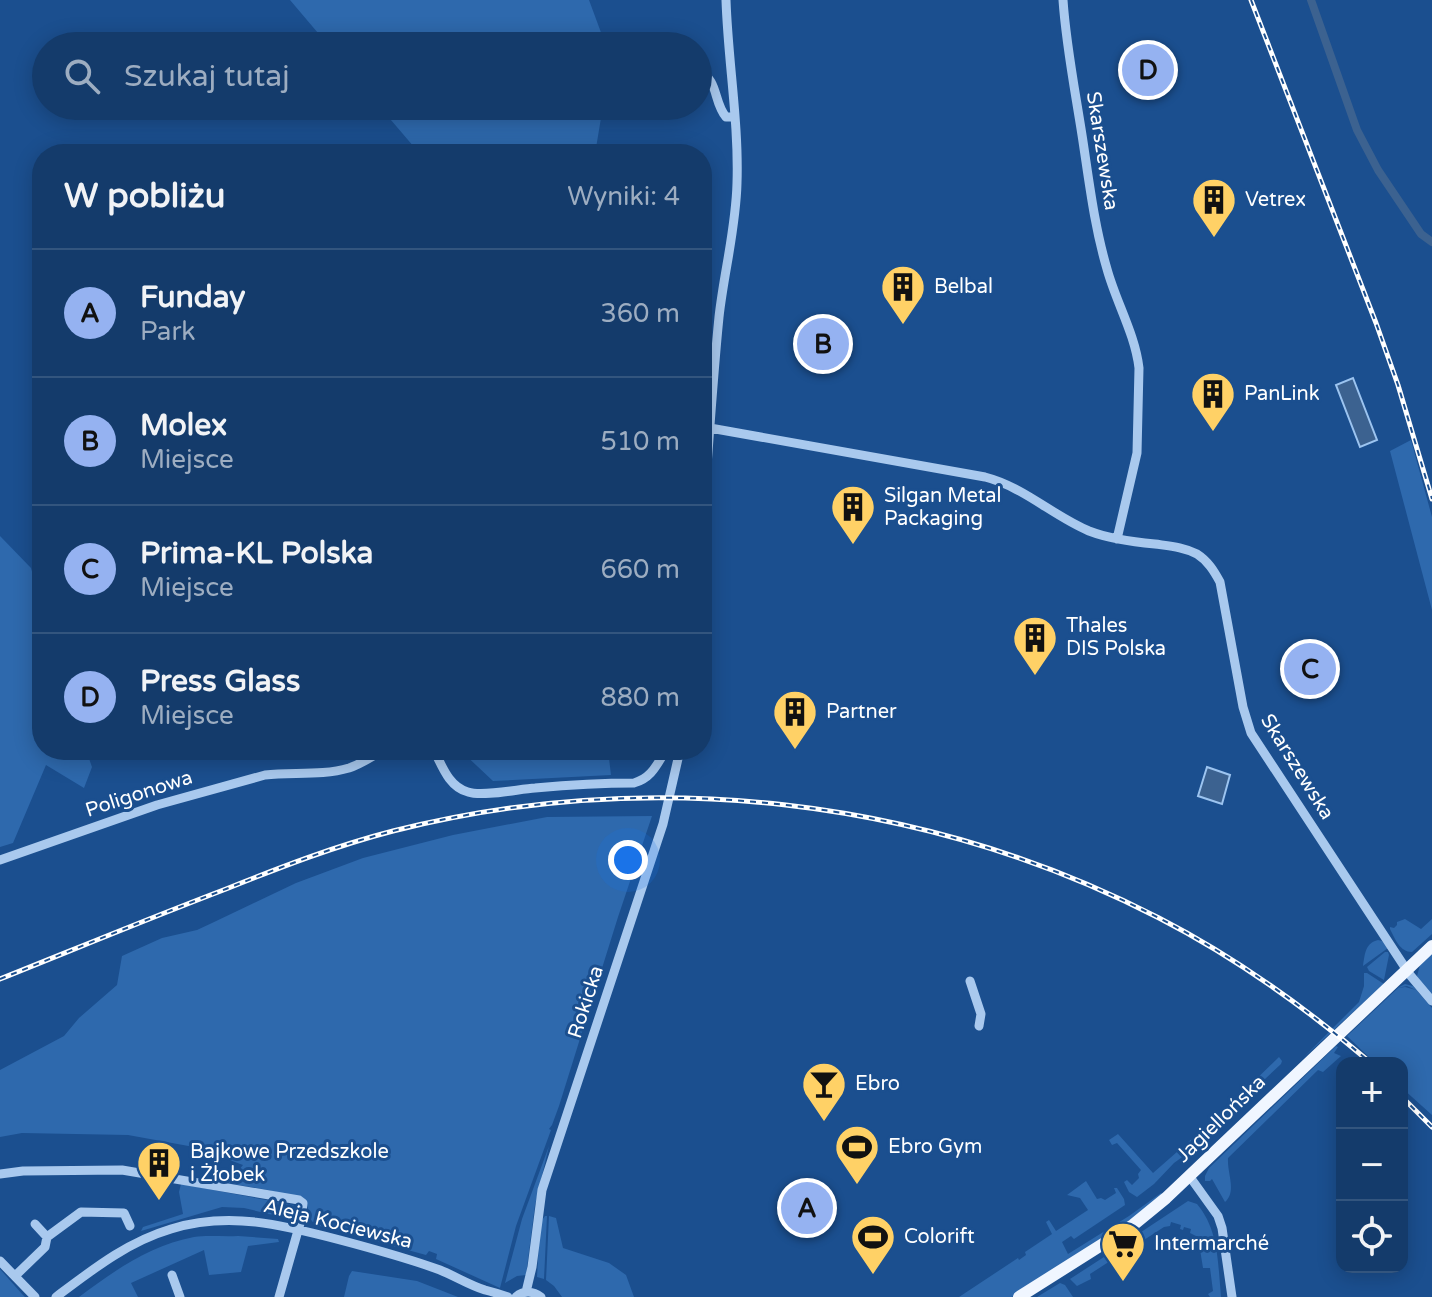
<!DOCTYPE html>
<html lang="pl">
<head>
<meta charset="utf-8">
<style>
  :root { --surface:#143b6b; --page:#1d4271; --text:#f1f3f6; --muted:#9dadc1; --line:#33557e; --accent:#95b2f1 }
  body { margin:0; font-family:"Varela Round",sans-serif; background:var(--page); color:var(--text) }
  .controls { position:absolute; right:24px; bottom:24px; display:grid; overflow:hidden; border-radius:16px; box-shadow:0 4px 20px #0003 }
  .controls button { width:72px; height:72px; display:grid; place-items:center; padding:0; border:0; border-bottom:2px solid var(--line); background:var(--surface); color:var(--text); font:40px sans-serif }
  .you { position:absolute; left:628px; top:860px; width:28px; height:28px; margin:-20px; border:6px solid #fff; border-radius:50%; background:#1a73e8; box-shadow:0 0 0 12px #1a73e833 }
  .badge { display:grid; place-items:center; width:52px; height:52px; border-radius:50%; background:var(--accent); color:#111; font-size:26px; font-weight:700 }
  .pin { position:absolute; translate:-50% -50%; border:4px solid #fff; box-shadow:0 2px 8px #0006 }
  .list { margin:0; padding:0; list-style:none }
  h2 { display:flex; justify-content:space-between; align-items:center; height:104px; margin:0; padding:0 32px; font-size:34px }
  h2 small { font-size:26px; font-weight:400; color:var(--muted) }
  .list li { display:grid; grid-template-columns:52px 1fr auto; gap:24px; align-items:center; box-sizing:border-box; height:128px; padding:0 32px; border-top:2px solid var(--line) }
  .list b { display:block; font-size:30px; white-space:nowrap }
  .list p { margin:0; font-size:26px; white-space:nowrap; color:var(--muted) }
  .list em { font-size:26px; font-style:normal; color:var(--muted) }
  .icon { flex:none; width:44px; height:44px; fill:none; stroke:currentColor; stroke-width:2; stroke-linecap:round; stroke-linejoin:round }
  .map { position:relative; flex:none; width:1432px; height:1297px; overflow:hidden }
  .search { position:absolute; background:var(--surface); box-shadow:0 4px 20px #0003; left:32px; top:32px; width:680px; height:88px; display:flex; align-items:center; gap:20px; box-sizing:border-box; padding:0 28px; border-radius:44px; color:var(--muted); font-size:30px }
  .panel { position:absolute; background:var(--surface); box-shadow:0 4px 20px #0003; left:32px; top:144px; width:680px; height:616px; border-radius:32px }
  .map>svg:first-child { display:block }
  .green { fill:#2e69ad }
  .water { fill:#3c6290; stroke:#9cc4f0; stroke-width:2 }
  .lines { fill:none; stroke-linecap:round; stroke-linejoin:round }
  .canal { stroke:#3c6290; stroke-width:8 }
  .minor { stroke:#a9c9ee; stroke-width:9 }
  .major { stroke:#f0f6ff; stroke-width:12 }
  .rail-casing { stroke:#fff; stroke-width:5 }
  .rail { stroke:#1b4f8f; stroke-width:2; stroke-dasharray:6; stroke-linecap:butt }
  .labels { text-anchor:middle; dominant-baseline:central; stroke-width:6; stroke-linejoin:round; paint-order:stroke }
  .street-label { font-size:20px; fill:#fff; stroke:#1b4f8f }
  .poi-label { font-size:20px; fill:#fff; stroke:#1b4f8f; text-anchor:start }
</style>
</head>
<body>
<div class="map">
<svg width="1432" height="1297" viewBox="0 0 1432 1297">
  <rect width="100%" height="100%" fill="#1b4f8f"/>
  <path class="green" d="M290 0H589L606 46H329Z
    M379 106H603L595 154H420Z
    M1411 440 1432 517V610L1390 451Z
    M0 536 31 568 42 606V750H86L92 767 84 788 46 765 13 843 0 847Z
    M460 750H608L611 775 493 781Z
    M652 816 618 917 559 1106 552 1125 549 1129 551 1130 516 1226 500 1288 436 1259 437 1254 429 1251 426 1255 316 1225C307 1219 310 1208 304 1199L268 1190 228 1183 243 1165 194 1147 128 1135 22 1133 0 1137V1070L64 1036 79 1018 117 985 122 956 162 938 197 930 212 923 296 883 363 858 453 835 547 817Z
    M1405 919 1421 929 1432 919V934L1412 952C1400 952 1395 939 1390 929V927L1394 928 1397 925V922Z
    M1378 940 1382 941 1388 948 1363 966C1365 954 1365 943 1378 940Z
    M1385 952H1388L1389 955 1384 980 1369 971 1367 967Z
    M1432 953V996L1422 985 1417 976 1420 965Z
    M1364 973H1367L1384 984 1303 1058 1359 1002 1364 986Z
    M1405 984 1413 986 1432 1008V1115L1402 1088V1063H1375L1347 1036 1398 988 1405 987 1416 990 1407 986 1397 988Z
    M1336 1046 1338 1047 1334 1053 1341 1056 1323 1072 1318 1070 1228 1158C1227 1174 1237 1191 1225 1202L1212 1179 1210 1181H1205V1176L1209 1168Z
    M1279 1057 1282 1061 1281 1064 1251 1092 1249 1093 1245 1090Z
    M1239 1095 1242 1102 1210 1134 1202 1137 1198 1133Z
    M1118 1134 1153 1173 1194 1137 1198 1142 1185 1155 1174 1163 1154 1184 1137 1197 1129 1192 1124 1182 1127 1180 1132 1185 1139 1178 1138 1174 1141 1170 1117 1143 1112 1145 1109 1140Z
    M549 1146 535 1205 526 1275 517 1276 505 1283 522 1219Z
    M1086 1181 1097 1199 1101 1198 1105 1200 1116 1193 1114 1188H1117L1124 1199 1125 1205 1074 1239 1071 1236 1062 1242 1068 1254 1129 1216 1161 1193 1162 1195 1133 1220 1012 1297H959L1018 1258 1019 1260 1026 1255 1025 1252 1052 1234 1046 1222 1049 1220 1056 1231 1088 1210 1080 1198 1067 1195Z
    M181 1184 293 1205 297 1210 294 1215 286 1218 244 1208 222 1207 141 1231 143 1227 183 1214 179 1192Z
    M1188 1201 1197 1204C1219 1230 1218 1264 1221 1297H1210L1208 1294 1213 1291 1210 1268H1203L1198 1237 1190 1233 1191 1229 1184 1227 1183 1230 1180 1229 1181 1225 1171 1222 1170 1226 1164 1227 1130 1249 1126 1242Z
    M545 1216H547L544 1279 537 1277 540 1223Z
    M549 1216 556 1218 563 1248 609 1263 626 1275 634 1297H562L554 1286 546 1280Z
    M238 1236 278 1239 279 1242 248 1246 241 1272 209 1275 204 1250 131 1283 138 1297H79C114 1271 150 1245 194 1237 208 1235 224 1237 238 1236Z
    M1124 1244 1129 1250 1124 1257 1121 1254 1090 1274 1091 1279 1077 1286 1070 1279Z
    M0 1269 22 1294 25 1297H0Z
    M352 1271 417 1281 458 1297H344L349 1276Z
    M1060 1283 1065 1285 1073 1297H1037Z"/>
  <path class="water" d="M1353 378 1377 440 1360 447 1336 385Z
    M1207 767 1230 775 1222 804 1198 796Z"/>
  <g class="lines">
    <path class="canal" d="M1311 0 1357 130 1378 170 1421 234 1432 242"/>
    <path class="minor" d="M1063 0C1066 45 1075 90 1082 135 1089 180 1094 225 1107 269 1116 302 1135 334 1139 368L1137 453 1117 539
      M698 71C719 79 713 102 726 117H734
      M710 428 985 477C1024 487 1053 516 1089 531 1110 539 1133 542 1155 544 1169 546 1184 547 1197 554 1208 561 1214 571 1220 582L1243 707 1251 733 1410 975 1432 1001
      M702 530C708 459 712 387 719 317 724 272 736 228 737 183 739 123 728 61 726 0
      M434 750C442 766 449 787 468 792 483 797 519 789 535 788 568 785 601 783 634 783 652 778 657 764 666 750
      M0 860 157 805 265 775C293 772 322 776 349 768 361 764 372 757 383 750
      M970 981 981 1014 979 1026
      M0 1174 23 1171 122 1170 299 1200 303 1203 301 1220 279 1297
      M1190 1177 1218 1216 1222 1228 1232 1297
      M35 1224 47 1237
      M0 1261 35 1297
      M172 1275 180 1297
      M15 1276 45 1247 47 1237 81 1212 124 1213 130 1226
      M526 1292 532 1267 542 1190 663 824 680 750
      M56 1297C92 1270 127 1242 171 1229 229 1211 283 1225 340 1240 374 1249 407 1258 440 1270 455 1276 469 1285 485 1290 493 1292 500 1294 508 1297
      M516 1297C524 1290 533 1291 541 1297"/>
    <path class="major" d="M1019 1297 1133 1225 1166 1198 1432 946"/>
    <g class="rail-casing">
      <path id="rail" d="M1251 0 1376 323 1398 385 1432 499
        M0 979C75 949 150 918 226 889 281 867 335 846 393 831 649 766 924 797 1159 918 1235 957 1306 1008 1371 1063
        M1402 1097 1432 1127"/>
    </g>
    <use href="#rail" class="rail"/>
  </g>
  <defs>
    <g id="building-pin" transform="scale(2.3)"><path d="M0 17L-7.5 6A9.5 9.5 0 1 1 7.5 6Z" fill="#ffd166" stroke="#1b4f8f"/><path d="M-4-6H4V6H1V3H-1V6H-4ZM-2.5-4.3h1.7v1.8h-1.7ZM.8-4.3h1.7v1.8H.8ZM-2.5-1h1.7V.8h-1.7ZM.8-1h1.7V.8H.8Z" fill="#111"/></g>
    <g id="bar-pin" transform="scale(2.3)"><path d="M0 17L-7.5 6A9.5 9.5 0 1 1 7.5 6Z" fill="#ffd166" stroke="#1b4f8f"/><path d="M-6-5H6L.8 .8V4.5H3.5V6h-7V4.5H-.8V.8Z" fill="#111"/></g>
    <g id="stadium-pin" transform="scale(2.3)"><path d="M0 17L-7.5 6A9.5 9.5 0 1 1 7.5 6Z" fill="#ffd166" stroke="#1b4f8f"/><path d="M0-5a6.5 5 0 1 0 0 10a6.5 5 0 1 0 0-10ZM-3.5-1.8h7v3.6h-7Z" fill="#111"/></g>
    <g id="supermarket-pin" transform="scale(2.3)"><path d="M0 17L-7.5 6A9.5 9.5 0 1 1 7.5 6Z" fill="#ffd166" stroke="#1b4f8f"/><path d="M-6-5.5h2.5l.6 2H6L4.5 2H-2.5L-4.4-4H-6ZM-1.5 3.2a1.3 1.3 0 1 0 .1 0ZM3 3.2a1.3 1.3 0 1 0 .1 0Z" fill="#111"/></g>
  </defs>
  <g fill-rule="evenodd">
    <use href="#building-pin" x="1214" y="200"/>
    <use href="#building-pin" x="903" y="287"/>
    <use href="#building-pin" x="1213" y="394"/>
    <use href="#building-pin" x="853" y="507"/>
    <use href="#building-pin" x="1035" y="638"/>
    <use href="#building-pin" x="795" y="712"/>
    <use href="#bar-pin" x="824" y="1084"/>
    <use href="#stadium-pin" x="857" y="1147"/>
    <use href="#building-pin" x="159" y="1163"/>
    <use href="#stadium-pin" x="873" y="1237"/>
    <use href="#supermarket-pin" x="1123" y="1244"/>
  </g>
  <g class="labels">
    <g class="street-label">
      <text transform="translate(1102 151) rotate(81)">Skarszewska</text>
      <text transform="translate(1297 767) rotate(58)">Skarszewska</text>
      <text transform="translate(139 794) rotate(-18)">Poligonowa</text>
      <text transform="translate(586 1002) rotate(-72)">Rokicka</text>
      <text transform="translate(1221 1119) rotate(-44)">Jagiellońska</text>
      <text transform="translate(338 1224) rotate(14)">Aleja Kociewska</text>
    </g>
    <g class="poi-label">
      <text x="1245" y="200">Vetrex</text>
      <text x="934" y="287">Belbal</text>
      <text x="1244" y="394">PanLink</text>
      <text x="884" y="496">Silgan Metal<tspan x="884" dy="23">Packaging</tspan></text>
      <text x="1066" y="626">Thales<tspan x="1066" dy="23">DIS Polska</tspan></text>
      <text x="826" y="712">Partner</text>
      <text x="855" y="1084">Ebro</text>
      <text x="888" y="1147">Ebro Gym</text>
      <text x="190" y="1152">Bajkowe Przedszkole<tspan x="190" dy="23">i Żłobek</tspan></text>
      <text x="904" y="1237">Colorift</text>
      <text x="1154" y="1244">Intermarché</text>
    </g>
  </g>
</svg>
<div class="controls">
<button>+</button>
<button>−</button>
<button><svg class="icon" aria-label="locate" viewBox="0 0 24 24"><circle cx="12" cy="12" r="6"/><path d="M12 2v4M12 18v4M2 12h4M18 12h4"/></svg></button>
</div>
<div class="you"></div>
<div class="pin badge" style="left:807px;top:1208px">A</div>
<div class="pin badge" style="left:823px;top:344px">B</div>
<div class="pin badge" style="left:1310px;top:669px">C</div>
<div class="pin badge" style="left:1148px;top:70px">D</div>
<div class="search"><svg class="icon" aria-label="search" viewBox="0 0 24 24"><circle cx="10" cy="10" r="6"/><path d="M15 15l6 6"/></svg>Szukaj tutaj</div>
<section class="panel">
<h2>W pobliżu<small>Wyniki: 4</small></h2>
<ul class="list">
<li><span class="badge">A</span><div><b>Funday</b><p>Park</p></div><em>360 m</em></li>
<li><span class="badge">B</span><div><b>Molex</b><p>Miejsce</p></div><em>510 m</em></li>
<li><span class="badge">C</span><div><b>Prima-KL Polska</b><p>Miejsce</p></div><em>660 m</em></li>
<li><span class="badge">D</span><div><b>Press Glass</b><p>Miejsce</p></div><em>880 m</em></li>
</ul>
</section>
</div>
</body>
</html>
